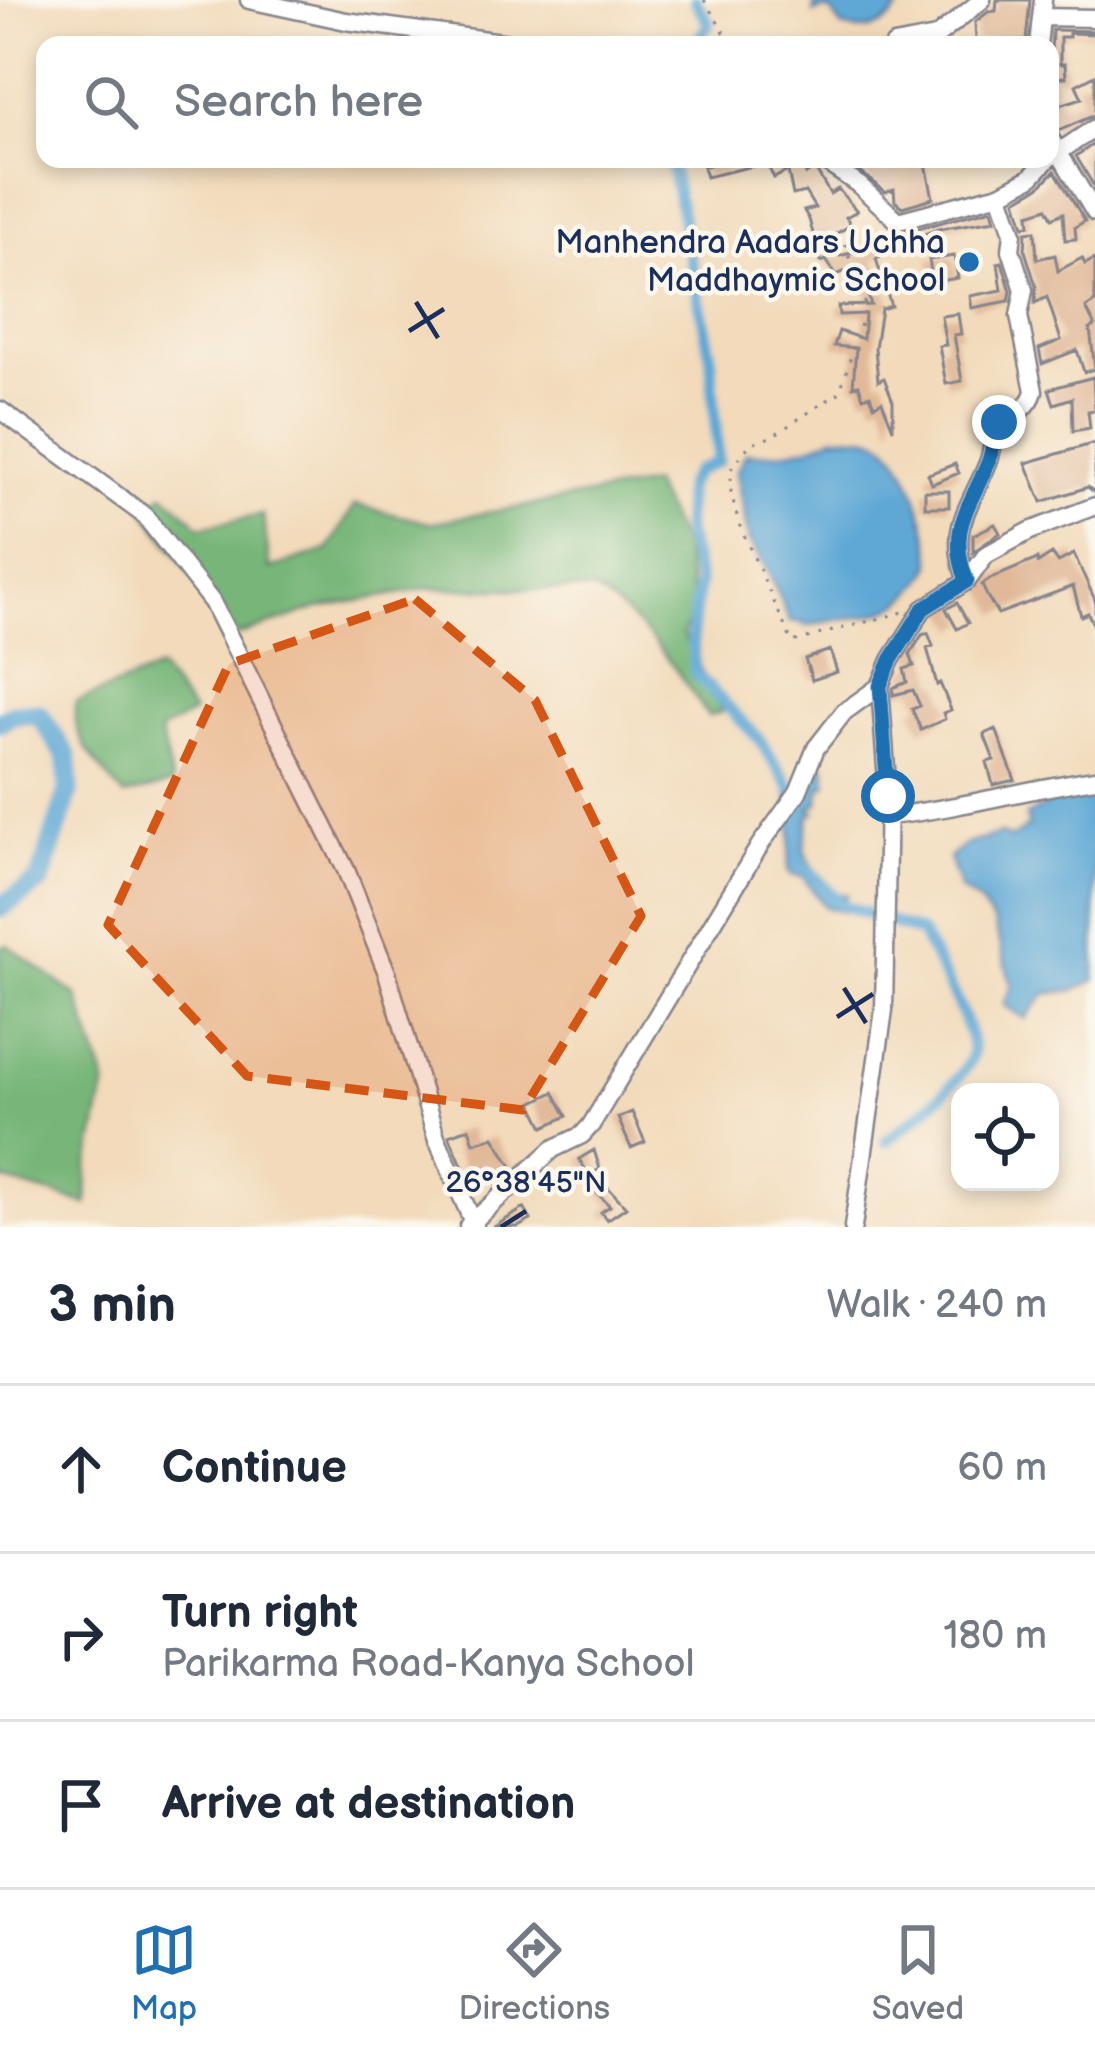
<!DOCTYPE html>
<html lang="en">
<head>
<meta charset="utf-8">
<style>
  :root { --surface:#fff; --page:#f2f2f3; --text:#1f2937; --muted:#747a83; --line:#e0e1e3; --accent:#1f6fb2 }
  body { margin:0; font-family:"Balsamiq Sans",sans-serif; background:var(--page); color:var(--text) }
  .controls { position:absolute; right:36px; bottom:36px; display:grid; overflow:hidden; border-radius:24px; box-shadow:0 6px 18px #0003 }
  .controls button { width:108px; height:108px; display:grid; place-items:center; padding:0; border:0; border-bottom:3px solid var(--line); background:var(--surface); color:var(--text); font:60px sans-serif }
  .stop { position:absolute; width:36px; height:36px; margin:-27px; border:9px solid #1f6fb2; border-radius:50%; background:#fff }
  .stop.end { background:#1f6fb2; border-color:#fff; box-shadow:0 3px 12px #0008 }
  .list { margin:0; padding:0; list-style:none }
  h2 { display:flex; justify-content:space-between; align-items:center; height:156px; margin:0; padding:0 48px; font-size:51px }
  h2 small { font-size:39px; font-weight:400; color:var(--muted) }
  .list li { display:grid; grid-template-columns:78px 1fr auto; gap:36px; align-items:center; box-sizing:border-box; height:168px; padding:0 48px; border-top:3px solid var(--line) }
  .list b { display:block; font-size:45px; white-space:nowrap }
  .list p { margin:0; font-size:39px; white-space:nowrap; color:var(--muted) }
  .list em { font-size:39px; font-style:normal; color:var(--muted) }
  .icon { flex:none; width:66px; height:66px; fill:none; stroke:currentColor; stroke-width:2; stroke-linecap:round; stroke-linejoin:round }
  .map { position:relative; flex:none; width:1095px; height:1227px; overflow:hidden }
  .search { position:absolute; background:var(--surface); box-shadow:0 6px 18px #0003; left:36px; right:36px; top:36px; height:132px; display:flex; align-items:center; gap:30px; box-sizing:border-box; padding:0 42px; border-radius:24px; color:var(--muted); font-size:45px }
  .sheet { height:660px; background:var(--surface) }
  nav { display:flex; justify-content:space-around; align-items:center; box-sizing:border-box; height:168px; border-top:3px solid var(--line); background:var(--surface); font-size:33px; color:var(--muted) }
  nav a { display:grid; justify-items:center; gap:6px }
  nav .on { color:var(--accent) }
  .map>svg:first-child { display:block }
  .forest { fill:#77b678; stroke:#49726b; stroke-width:3 }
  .water { fill:#5ea8d5; stroke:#3c6c9a; stroke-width:3 }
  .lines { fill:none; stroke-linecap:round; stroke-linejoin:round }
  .canal { stroke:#5ea8d5; stroke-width:12 }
  .river { stroke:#5ea8d5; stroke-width:21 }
  .building { fill:#e1b999 }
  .minor-casing { stroke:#86848c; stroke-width:21 }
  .path { stroke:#86848c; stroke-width:3; stroke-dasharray:3 9; stroke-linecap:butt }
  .minor { stroke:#fff; stroke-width:16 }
  .route { stroke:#1f6fb2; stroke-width:15 }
  .marked { fill:#d45514; fill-opacity:0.2; stroke:#d45514; stroke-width:9; stroke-dasharray:24 15; stroke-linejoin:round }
  .ticks { fill:none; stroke:#1b2f5e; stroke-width:4.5 }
  .poi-dot { fill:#1f6fb2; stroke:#fbf7ec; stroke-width:4.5 }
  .labels { text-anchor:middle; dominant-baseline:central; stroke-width:9; stroke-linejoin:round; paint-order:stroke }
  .poi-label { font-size:33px; fill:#1b2f5e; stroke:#fbf7ec; text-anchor:end }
  .ticks-label { font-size:30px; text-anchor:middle; fill:#1b2f5e; stroke:#fbf7ec; stroke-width:9; stroke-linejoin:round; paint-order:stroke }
</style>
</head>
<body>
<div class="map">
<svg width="1095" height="1227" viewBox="0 0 1095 1227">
  <rect width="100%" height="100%" fill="#fbf7ec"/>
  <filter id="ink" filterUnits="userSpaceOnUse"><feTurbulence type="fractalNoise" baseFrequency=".00833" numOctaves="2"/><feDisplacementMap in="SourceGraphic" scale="24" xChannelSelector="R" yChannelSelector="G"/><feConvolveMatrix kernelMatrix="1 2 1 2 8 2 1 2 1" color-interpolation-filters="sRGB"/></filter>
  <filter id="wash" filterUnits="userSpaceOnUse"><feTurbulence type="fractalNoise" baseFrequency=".004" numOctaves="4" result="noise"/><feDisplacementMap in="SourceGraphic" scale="48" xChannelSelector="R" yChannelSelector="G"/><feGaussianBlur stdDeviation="2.7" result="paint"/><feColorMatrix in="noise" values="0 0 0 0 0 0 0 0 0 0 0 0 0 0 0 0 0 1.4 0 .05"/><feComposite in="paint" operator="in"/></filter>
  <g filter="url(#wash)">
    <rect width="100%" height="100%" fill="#f2daba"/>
    <path class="forest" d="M652 484 683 546 694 608 683 634 722 712 708 716C678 671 640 615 591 590L429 588 318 608 237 636 145 511 164 493 201 527 263 515 270 569 328 550 355 505 429 523Z
      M159 669 193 713 160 731 172 784 124 796C103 771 68 737 76 702Z
      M7 945 77 996 106 1083 88 1168 87 1204 0 1179V948Z"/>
    <path class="water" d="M815 0H904C891 26 870 35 842 27L831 11 824 9 814 13Z
      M834 436C849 436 869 434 882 442 909 456 932 536 932 565 897 628 863 610 807 626L801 622H790L767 569 749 541 736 473 746 453C775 455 809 450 834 436Z
      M816 765 825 766 827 784 820 788 819 803 810 808 815 812 809 817 804 850 822 887 828 892 847 895 842 903 843 911 825 907 803 877 792 875 788 870 792 827 784 819 797 809Z
      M1080 788 1095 797V980L1075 990 1045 994 1025 1019 1004 1005 1012 986 994 923 979 902 960 890 949 858 966 844 1001 834 1011 839 1029 826 1026 816Z"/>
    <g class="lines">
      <path class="canal" d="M694 45 709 24 695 0
        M666 159 672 169 711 358 718 461 696 471 687 485 685 527 699 583 692 629 695 673 759 739 791 789 793 804
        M809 870 843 905 921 933C933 958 977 1030 972 1054 967 1079 907 1125 886 1141"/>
      <path class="river" d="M0 722 14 714H39L67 757 69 790 40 881 0 908"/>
    </g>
    <g id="blocks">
      <path class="building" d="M997 0H1030L1026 41 976 40 975 22 988 12 996 11Z
        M1052 30 1094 31V34L1069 33V37H1060V64H1065L1066 77 1050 78Z
        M1095 75V115L1060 130 1050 125V79L1053 78 1060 105 1082 98 1076 85Z
        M1095 143V188L1076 156Z
        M727 159H798L806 174 813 169 817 172 830 194 838 189 857 211 846 217 851 225 832 236 840 256 875 246 873 243 892 232 901 233 992 209 995 220 938 229 906 241 876 259 891 306 881 309 875 348 878 381 884 378 893 401V429L882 401 874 405 870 395 863 397 859 385 853 386 856 348 834 346 839 331 863 339 865 314 839 315 838 306 871 305 859 266 836 275 826 260 821 262 809 219 804 211 815 208 805 192 793 195 788 171 774 178 766 163 706 177 703 167Z
        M852 159H925L933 198 902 207 895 201 894 189 885 192 853 166Z
        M1055 171 1085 221 1075 227 1076 239 1065 240 1063 213 1052 218 1047 208 1029 214 1030 225 1024 226 1016 200 1039 187Z
        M1035 231 1037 259 1055 255 1058 271 1082 258 1085 264 1095 259V302L1086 308 1095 326 1090 329 1095 369 1084 372 1077 350 1042 364 1039 349 1061 340 1047 297 1035 303 1036 286 1025 251 1026 232Z
        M954 256 958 278 933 282 929 260Z
        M1002 262 1011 291 1009 301 972 308 970 296 1002 290 998 263Z
        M958 314 961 334 954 335 962 381 946 384 939 346 946 345 941 316Z
        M1093 377 1095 410 1088 411 1090 428 1073 431 1072 398 1054 404 1049 389Z
        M1095 443V493L1088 487 1042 502 1026 463Z
        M955 464 959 473 932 484 928 474Z
        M925 491H949V507H925Z
        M995 524 1000 533 973 552V535Z
        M1052 554 1058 562 1074 554 1095 600V629L1088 613 1081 616 1073 586 998 614 987 596 982 585 990 579 1037 559 1038 563Z
        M957 603 968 623 957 629 946 609Z
        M928 633 933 646 927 648 937 685 940 683 951 710 943 713 945 719 921 730 912 709 920 706 913 690 893 695V688L907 682 904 669 914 666 910 654 922 635Z
        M830 650 837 672 812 680 805 659Z
        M996 729 1015 780 993 785 987 762 994 760 984 734Z
        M554 1092 567 1116 544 1127 532 1103Z
        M632 1112 645 1142 631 1148 618 1118Z
        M469 1128 474 1143 494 1137 513 1168 495 1184 489 1170 468 1179 449 1135Z
        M594 1150 600 1169 589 1175 579 1159Z
        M604 1183 626 1207 607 1220 601 1212 610 1206 596 1192Z
        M524 1208 531 1220 518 1227H494Z"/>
    </g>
  </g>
  <g filter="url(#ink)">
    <use href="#blocks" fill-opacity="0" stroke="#86848c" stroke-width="3"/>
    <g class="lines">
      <g class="minor-casing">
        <path id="minor" d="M249 0 346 21 525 45
          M1041 17 1095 18
          M894 45 936 37 982 0
          M1038 45 1043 0
          M1050 138 1095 213
          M1051 157 1095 128
          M821 159 859 185 898 221 1000 194
          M0 410 144 515 212 602 346 870 387 973 436 1137 475 1227
          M967 581C946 528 971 507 989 460 993 448 993 435 999 422 1014 415 1030 408 1034 391L1019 316 1024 290 1011 250 1013 233 1000 194 1030 178 1048 159
          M888 816C958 809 1025 789 1095 779
          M468 1226 553 1149 582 1135 591 1125 760 845 798 792 816 748 844 712 880 686
          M853 1227 884 1010 888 796 880 686 891 660 923 609 967 581 986 555 1030 531 1095 506"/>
      </g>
      <path class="path" d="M704 0 732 45
        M845 244 866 307 840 392 771 437 751 443 731 469V492L739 524 792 642 903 612"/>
      <use href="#minor" class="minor"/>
    </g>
  </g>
  <g class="lines" filter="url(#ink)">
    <path class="route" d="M888 796 880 686 891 660 923 609 967 581C946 528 971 507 989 460 993 448 994 435 999 422"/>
  </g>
  <path class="marked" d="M415 599 535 700 641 916 523 1110 247 1076 108 925 229 664Z"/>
  <path class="ticks" d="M416 302 438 338M409 331 444 309M844 988 866 1023M837 1017 873 994M501 1227 526 1211"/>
  <circle class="poi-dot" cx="969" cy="262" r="12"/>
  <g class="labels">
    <g class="poi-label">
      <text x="945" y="243">Manhendra Aadars Uchha<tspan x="945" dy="38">Maddhaymic School</tspan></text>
    </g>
  </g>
  <g class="ticks-label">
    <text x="526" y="1192">26°38'45"N</text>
  </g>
</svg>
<div class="controls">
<button><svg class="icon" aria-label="locate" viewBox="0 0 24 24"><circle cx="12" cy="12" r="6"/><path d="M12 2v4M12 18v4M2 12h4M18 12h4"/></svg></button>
</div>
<div class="stop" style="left:888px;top:796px"></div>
<div class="stop end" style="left:999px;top:422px"></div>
<div class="search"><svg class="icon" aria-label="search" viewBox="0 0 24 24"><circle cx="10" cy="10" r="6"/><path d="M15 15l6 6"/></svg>Search here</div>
</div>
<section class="sheet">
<h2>3 min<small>Walk · 240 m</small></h2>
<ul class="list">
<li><svg class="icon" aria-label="ahead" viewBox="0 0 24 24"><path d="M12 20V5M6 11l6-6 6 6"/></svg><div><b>Continue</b></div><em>60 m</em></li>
<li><svg class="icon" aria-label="right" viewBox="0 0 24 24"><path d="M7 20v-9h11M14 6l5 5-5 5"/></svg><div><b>Turn right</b><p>Parikarma Road-Kanya School</p></div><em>180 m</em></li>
<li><svg class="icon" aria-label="arrive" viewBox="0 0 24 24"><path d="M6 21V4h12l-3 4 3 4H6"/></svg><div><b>Arrive at destination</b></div></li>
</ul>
</section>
<nav>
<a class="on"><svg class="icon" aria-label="map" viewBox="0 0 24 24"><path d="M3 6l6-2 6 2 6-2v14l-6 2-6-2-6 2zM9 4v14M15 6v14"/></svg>Map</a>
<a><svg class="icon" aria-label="directions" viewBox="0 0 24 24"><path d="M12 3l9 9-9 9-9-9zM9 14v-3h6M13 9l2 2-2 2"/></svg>Directions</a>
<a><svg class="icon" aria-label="saved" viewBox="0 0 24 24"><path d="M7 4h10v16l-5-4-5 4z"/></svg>Saved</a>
</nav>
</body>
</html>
